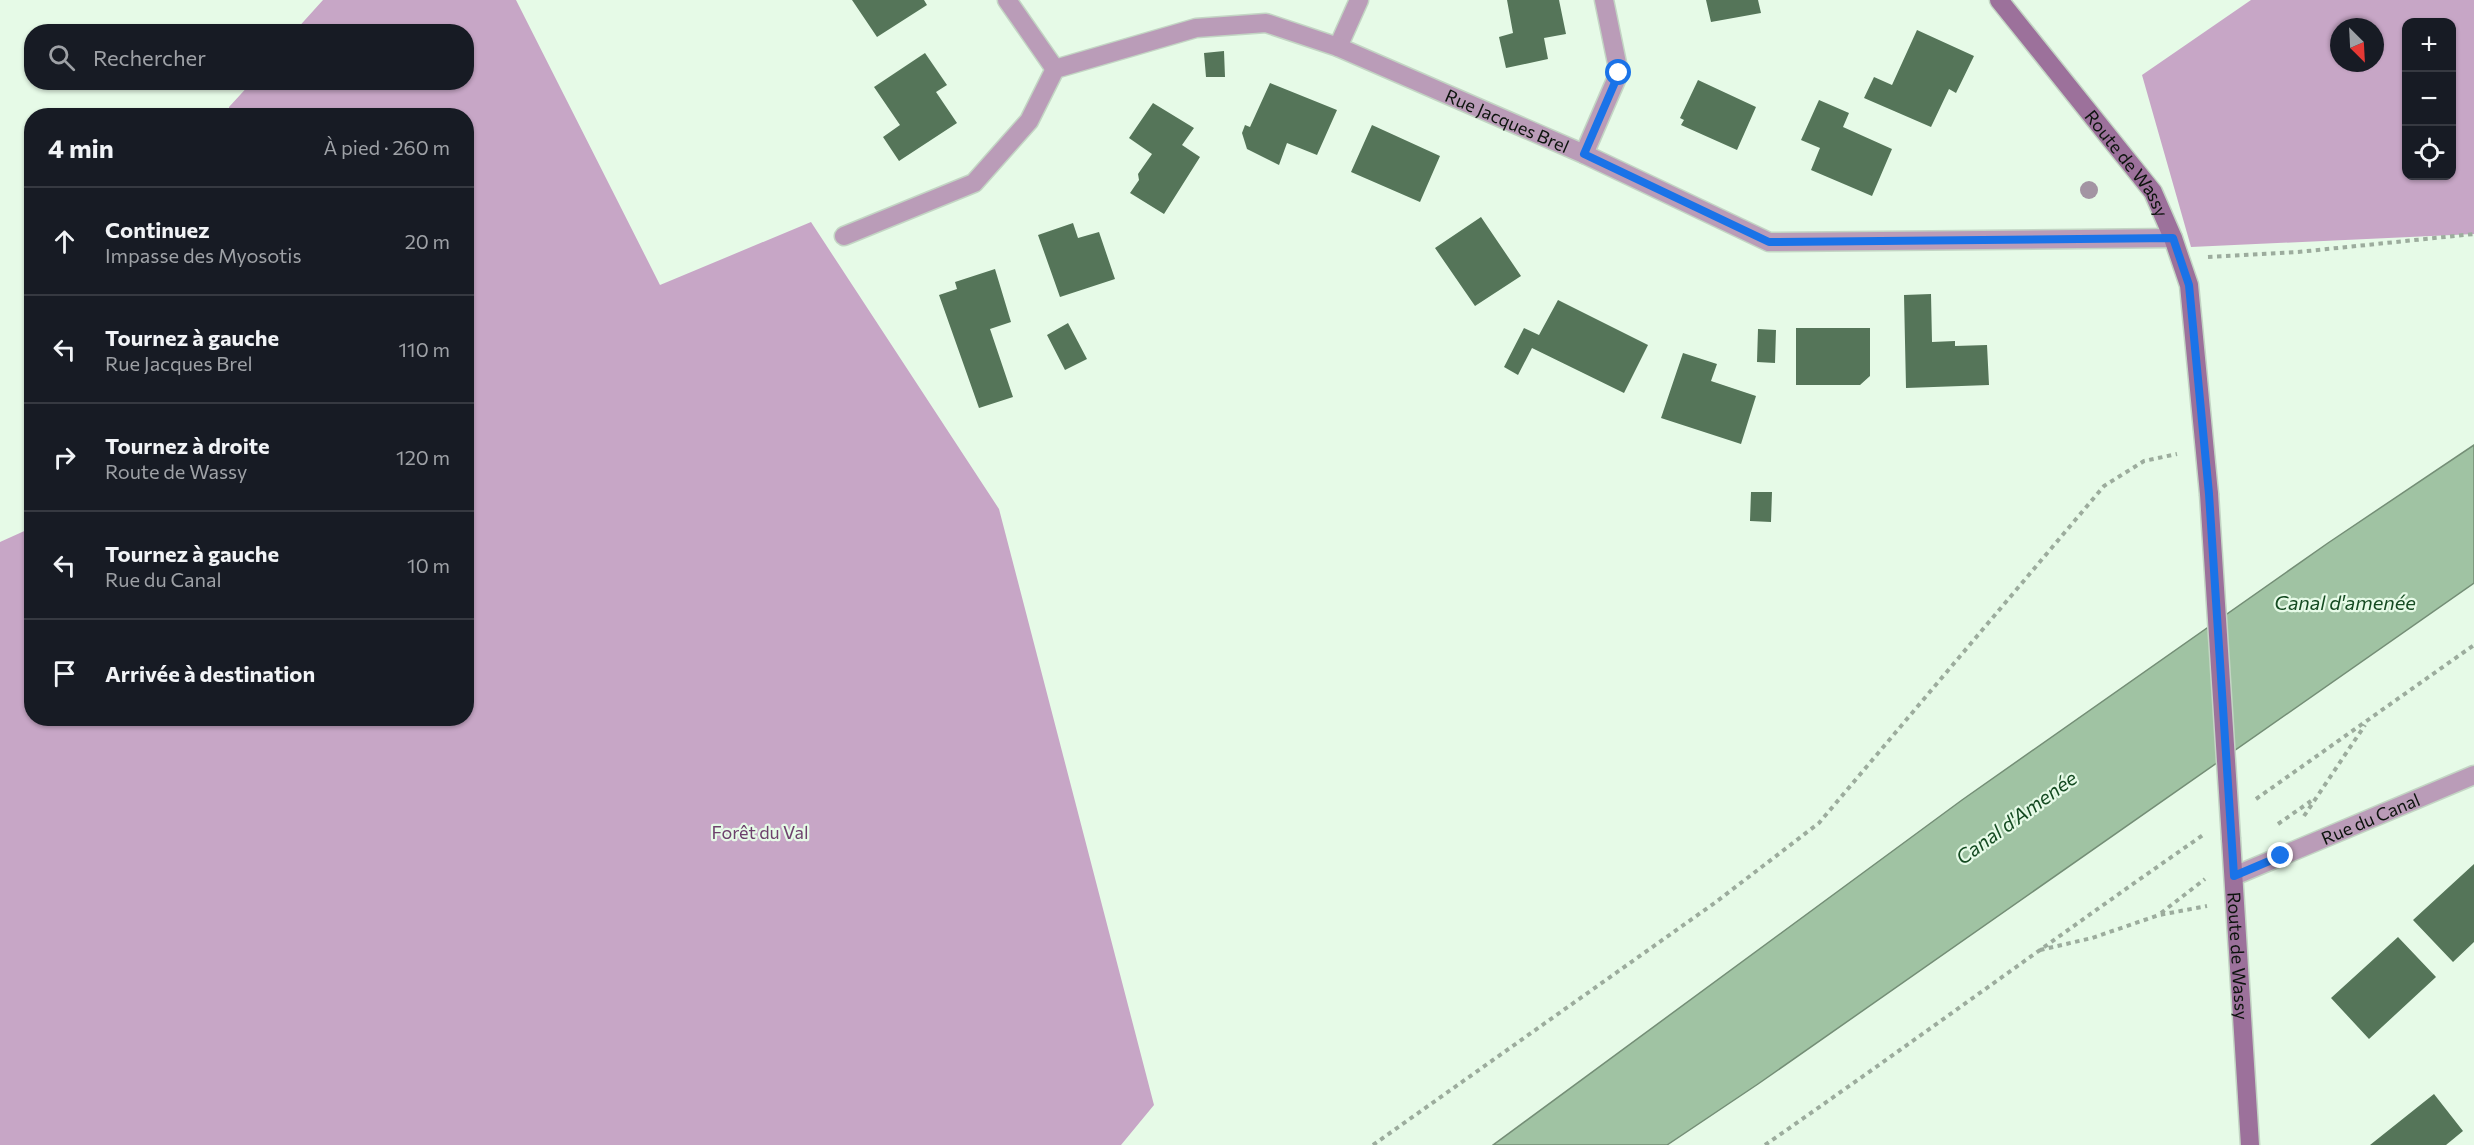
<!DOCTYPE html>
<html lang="fr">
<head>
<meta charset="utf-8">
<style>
  :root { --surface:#171b24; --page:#242831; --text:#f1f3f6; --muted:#9ea1a6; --line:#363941 }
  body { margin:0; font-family:Commissioner,sans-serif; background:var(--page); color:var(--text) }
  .controls { position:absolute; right:18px; top:18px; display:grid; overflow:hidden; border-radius:12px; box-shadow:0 2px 4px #0004 }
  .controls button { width:54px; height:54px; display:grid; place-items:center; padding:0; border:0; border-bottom:2px solid var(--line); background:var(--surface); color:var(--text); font:30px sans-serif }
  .compass { position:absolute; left:2330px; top:18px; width:54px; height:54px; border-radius:50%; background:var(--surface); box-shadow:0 2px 4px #0004; rotate:156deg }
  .stop { position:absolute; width:18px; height:18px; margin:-14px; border:4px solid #1a73e8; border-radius:50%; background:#fff }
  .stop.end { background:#1a73e8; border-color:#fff; box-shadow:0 2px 6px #0008 }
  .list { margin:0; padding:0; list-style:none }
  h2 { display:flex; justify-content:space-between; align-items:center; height:78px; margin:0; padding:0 24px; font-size:26px }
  h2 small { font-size:20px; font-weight:400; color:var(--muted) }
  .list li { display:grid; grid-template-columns:39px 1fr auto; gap:18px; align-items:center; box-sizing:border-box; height:108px; padding:0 24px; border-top:2px solid var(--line) }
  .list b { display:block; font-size:22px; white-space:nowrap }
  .list p { margin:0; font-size:20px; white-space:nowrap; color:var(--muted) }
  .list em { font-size:20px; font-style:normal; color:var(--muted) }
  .icon { flex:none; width:33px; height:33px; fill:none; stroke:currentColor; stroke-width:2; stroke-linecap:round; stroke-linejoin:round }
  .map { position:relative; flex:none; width:2474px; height:1145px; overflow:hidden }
  .search { position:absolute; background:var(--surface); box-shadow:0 2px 4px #0004; left:24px; top:24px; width:450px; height:66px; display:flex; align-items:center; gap:15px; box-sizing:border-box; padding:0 21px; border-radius:24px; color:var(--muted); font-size:22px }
  .panel { position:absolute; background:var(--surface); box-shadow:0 2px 4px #0004; left:24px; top:108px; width:450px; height:618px; border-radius:24px }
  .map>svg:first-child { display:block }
  .forest { fill:#c7a6c6; fill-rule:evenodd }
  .water { fill:#a0c3a3; stroke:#748e76; stroke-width:1.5 }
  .building { fill:#557559 }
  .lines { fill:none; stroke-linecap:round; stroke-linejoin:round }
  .street-casing { stroke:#c3d5c4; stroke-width:21 }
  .secondary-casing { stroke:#c3d5c4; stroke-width:21 }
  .path { stroke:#9cac9d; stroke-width:4; stroke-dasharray:4.5 4.5; stroke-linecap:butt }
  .street { stroke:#ba9cb8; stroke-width:18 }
  .secondary { stroke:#9c719b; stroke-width:18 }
  .secondary-bridge-casing { stroke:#c3d5c4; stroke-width:21; stroke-linecap:butt }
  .secondary-bridge { stroke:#9c719b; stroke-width:18 }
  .tree { fill:#a394a3 }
  .route { stroke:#1a73e8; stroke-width:8 }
  .labels { text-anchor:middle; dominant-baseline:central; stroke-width:4.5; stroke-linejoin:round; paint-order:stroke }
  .street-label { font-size:18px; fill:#0d140e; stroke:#e6fae7 }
  .park-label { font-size:18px; fill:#6d416c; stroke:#e6fae7 }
  .water-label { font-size:20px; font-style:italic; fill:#144a21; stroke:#e6fae7 }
</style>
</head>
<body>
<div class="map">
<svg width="2474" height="1145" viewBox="0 0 2474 1145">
  <rect width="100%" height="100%" fill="#e6fae7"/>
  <path class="forest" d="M323 0H516L660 285 811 222 999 509 1154 1105 1121 1145H0V542L31 528 32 718H466V116L229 115V107L251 83 466 82V32L295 31Z
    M2251 0H2474V234L2191 247 2142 75ZM2406 22H2452V176H2406ZM2339 27H2375V63H2339Z"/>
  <path class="water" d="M2474 445V583L1758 1084 1667 1145H1493L1962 800 2328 543Z"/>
  <path class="building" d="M852 0H924L927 5 877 37Z
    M1507 0H1559L1566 34 1544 38 1548 59 1506 68 1499 37 1513 33Z
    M1706 0H1758L1761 13 1711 22Z
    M1917 30 1974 56 1956 93 1949 89 1931 127 1864 98 1874 77 1892 85Z
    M1224 51 1225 77H1206L1204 53Z
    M925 53 947 85 936 92 957 123 899 161 883 137 900 125 874 87Z
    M1698 80 1756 107 1737 150 1681 125 1684 120 1680 118Z
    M1270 83 1337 110 1317 155 1287 143 1279 165 1247 149 1242 133 1245 125 1250 127Z
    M1819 100 1849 113 1843 127 1892 149 1872 196 1811 170 1820 148 1801 140Z
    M1153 103 1194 128 1182 145 1200 157 1164 214 1130 193 1139 180 1138 174 1152 154 1129 138Z
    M1372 125 1440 156 1420 202 1351 172Z
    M1481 217 1521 276 1475 306 1435 248Z
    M1073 223 1078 238 1099 232 1115 279 1060 297 1038 235Z
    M995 269 1011 322 990 329 1013 397 979 408 939 295 957 289 955 282Z
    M1931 294 1932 342 1955 341V346L1987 345 1989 385 1906 388 1904 295Z
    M1558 300 1648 345 1624 393 1532 348 1518 375 1504 367 1524 328 1539 335Z
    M1068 323 1087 359 1065 370 1047 335Z
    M1796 328H1870V376L1860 385H1796Z
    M1758 329 1776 330 1775 363 1757 362Z
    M1683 353 1717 364 1711 381 1756 396 1741 444 1661 418Z
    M1751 492H1772L1771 522 1750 521Z
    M2474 864V942L2453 962 2413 920Z
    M2398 937 2436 977 2369 1039 2331 998Z
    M2434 1094 2463 1131 2446 1145H2370Z"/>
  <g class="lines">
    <g class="street-casing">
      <g id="street">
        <path d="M1007 0 1055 69"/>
        <path d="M1338 47 1359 0"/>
        <path d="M1584 154 1619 73 1604 0"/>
        <path id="s1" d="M844 236 974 183 1029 121 1055 69 1196 28 1266 23 1338 47 1584 154 1769 242 2173 238"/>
        <path id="s2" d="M2234 876 2474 775"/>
      </g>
    </g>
    <g class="secondary-casing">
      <g id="secondary">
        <path id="s3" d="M1999 0 2153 192 2173 238 2189 285 2209 494"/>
        <path id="s4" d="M2231 839 2250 1145"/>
      </g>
    </g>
    <path class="path" d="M2208 257 2298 252 2474 234
      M2256 799 2474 645
      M2304 816 2365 725
      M2278 824 2311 801
      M2161 913 2205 879
      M2040 950 2092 938 2159 915 2207 906
      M1373 1145 1716 902 1819 823 2104 486 2144 461 2177 454
      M1765 1145C1912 1043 2056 937 2203 835"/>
    <use href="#street" class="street"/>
    <use href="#secondary" class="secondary"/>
    <g class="secondary-bridge-casing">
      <path id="secondary-bridge" d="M2209 494 2231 839"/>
    </g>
    <use href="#secondary-bridge" class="secondary-bridge"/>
  </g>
  <circle class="tree" cx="2089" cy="190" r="9"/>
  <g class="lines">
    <path class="route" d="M1619 73 1584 154 1769 242 2173 238 2189 285 2209 494 2234 876 2281 856"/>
  </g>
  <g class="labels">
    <g class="street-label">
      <text stroke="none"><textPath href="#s1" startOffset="759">Rue Jacques Brel</textPath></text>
      <text stroke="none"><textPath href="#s3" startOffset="208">Route de Wassy</textPath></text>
      <text stroke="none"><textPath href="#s2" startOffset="148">Rue du Canal</textPath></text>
      <text stroke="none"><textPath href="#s4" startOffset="117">Route de Wassy</textPath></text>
    </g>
    <g class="park-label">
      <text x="760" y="832">Forêt du Val</text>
    </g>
    <g class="water-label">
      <text x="2345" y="602">Canal d'amenée</text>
      <text transform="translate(2016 817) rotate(-36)">Canal d'Amenée</text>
    </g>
  </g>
</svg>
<div class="controls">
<button>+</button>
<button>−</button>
<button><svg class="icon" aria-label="locate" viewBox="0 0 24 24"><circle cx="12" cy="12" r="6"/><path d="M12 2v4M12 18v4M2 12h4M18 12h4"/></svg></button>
</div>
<svg class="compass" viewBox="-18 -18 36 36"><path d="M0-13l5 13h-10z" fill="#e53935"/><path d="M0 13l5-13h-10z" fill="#9ea1a6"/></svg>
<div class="stop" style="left:1619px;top:73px"></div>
<div class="stop end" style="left:2281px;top:856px"></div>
<div class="search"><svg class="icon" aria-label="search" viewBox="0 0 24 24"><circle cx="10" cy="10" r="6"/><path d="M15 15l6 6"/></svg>Rechercher</div>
<section class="panel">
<h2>4 min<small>À pied · 260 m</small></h2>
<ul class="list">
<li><svg class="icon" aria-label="ahead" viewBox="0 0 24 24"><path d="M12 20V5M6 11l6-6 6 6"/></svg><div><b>Continuez</b><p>Impasse des Myosotis</p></div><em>20 m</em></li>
<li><svg class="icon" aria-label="left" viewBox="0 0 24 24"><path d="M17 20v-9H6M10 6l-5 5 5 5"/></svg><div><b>Tournez à gauche</b><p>Rue Jacques Brel</p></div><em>110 m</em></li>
<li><svg class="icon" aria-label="right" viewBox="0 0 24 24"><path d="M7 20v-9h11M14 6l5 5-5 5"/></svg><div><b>Tournez à droite</b><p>Route de Wassy</p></div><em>120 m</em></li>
<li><svg class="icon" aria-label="left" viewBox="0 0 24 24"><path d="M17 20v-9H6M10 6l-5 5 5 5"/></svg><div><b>Tournez à gauche</b><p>Rue du Canal</p></div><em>10 m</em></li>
<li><svg class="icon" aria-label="arrive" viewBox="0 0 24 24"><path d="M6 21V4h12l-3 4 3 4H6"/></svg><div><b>Arrivée à destination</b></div></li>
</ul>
</section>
</div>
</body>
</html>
